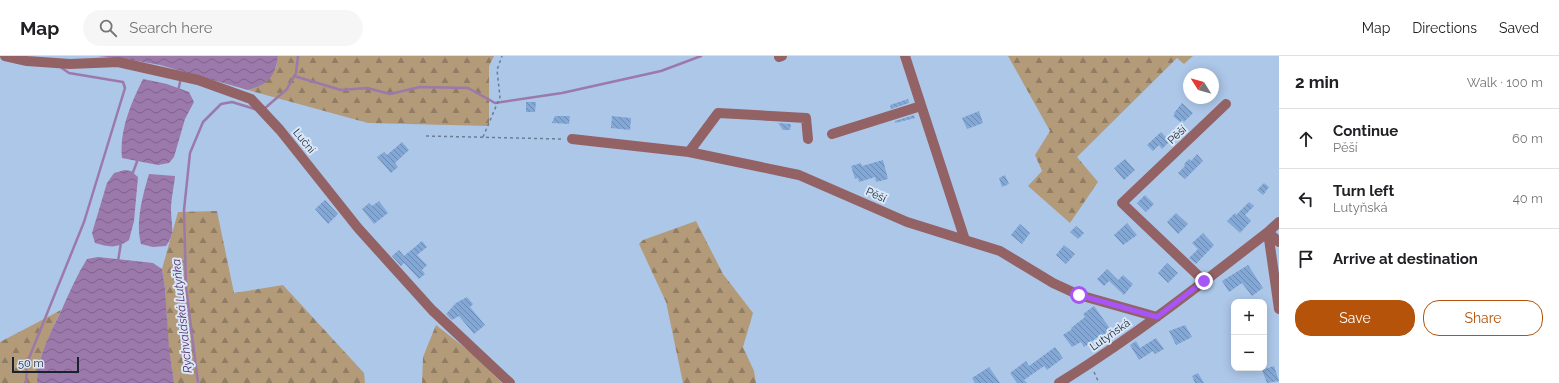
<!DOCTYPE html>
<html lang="en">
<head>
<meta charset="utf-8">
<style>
  :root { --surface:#fff; --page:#f6f6f6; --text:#202124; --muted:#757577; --line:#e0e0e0; --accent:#b45309 }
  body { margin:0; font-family:Raleway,sans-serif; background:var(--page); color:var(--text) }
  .controls { position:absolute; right:12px; bottom:12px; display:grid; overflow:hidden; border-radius:8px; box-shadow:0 2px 10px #0003 }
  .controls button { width:36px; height:36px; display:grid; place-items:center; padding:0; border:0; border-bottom:1px solid var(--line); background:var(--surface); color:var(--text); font:20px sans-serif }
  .compass { position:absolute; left:1183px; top:12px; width:36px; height:36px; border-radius:50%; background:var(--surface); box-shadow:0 2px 10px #0003; rotate:307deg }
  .scale { position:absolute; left:12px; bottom:10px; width:67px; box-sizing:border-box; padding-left:4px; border:2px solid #192330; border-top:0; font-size:11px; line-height:14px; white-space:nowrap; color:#192330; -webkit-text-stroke:3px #d9e7f8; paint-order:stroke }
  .stop { position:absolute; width:12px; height:12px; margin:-9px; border:3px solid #a855f7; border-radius:50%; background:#fff }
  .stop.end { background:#a855f7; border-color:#fff; box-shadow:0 1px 4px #0008 }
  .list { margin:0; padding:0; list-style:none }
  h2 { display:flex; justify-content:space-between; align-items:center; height:52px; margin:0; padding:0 16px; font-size:17px }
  h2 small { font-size:13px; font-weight:400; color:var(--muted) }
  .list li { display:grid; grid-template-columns:26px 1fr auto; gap:12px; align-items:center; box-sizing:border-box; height:60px; padding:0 16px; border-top:1px solid var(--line) }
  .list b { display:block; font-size:15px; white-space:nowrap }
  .list p { margin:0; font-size:13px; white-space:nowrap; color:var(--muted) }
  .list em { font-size:13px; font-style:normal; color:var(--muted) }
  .actions { display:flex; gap:8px; padding:12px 16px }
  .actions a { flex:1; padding:9px 0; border:1px solid var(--accent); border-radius:16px; text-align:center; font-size:14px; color:var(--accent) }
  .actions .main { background:var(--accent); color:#fff }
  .icon { flex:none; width:22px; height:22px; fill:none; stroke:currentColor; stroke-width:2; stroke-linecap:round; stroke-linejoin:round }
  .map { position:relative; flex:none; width:1279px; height:327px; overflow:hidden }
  header { display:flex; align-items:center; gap:24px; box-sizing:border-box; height:56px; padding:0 20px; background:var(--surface); border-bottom:1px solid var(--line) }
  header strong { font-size:19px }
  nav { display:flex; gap:22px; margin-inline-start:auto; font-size:14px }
  .search { width:280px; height:36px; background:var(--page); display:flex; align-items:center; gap:10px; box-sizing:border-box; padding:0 14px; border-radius:22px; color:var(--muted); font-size:15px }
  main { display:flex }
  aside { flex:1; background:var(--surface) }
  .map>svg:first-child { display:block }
  .forest { fill:url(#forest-firs) }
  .water { fill:url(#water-waves) }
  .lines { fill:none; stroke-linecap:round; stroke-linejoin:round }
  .stream { stroke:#9b79aa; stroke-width:2.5 }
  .building { fill:url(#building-back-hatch) }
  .path { stroke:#6a7d95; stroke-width:1.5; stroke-dasharray:3 3; stroke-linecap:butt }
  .minor { stroke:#936265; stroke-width:10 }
  .route { stroke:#a855f7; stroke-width:5 }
  .labels { text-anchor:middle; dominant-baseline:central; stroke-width:4; stroke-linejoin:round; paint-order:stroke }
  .street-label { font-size:11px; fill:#192330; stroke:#d9e7f8 }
  .water-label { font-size:12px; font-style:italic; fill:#572b6a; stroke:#d9e7f8 }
</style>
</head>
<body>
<header>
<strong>Map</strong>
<div class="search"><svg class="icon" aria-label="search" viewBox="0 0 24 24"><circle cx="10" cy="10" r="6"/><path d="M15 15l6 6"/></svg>Search here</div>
<nav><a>Map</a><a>Directions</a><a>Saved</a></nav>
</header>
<main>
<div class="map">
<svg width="1279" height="327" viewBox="0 0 1279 327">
  <defs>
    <pattern id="forest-firs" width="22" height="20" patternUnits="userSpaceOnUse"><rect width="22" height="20" fill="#b39a79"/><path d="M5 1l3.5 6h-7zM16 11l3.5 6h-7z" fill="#917d64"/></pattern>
    <pattern id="water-waves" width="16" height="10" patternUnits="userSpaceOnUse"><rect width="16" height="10" fill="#9b79aa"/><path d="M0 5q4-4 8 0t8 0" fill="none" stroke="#7e638b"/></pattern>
    <pattern id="building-back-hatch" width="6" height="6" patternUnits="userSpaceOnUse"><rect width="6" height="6" fill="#82a8d8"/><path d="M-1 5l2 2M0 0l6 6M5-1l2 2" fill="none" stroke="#6a88b0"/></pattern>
  </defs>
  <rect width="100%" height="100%" fill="#adc7e9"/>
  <path class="forest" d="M278 0H494L489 10V70L368 67 248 34 258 31 276 12Z
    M1008 0H1193L1184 8 1177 2 1077 101 1098 126 1070 167 1028 130 1042 115 1035 99 1050 75Z
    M217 155 234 237 283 229 364 317 365 327H174L168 288 165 232 162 213 178 156Z
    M696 165 723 218 753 257 743 291 754 315 756 327H683L666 246 639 188 643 184Z
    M61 254C51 277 37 301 37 327H0V286Z
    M436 269 474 299 502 327H422L423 301Z"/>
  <path class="water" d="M98 0H278C276 19 268 29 248 34L160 9 126 3Z
    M143 23 167 28 189 36 194 46 185 63 174 101 169 107 158 109 122 102C119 75 131 47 143 23Z
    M125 114 131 115 138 121 134 165 129 184C116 193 109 191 95 187L92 177 107 127 114 117Z
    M149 118 175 120C174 131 171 143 171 154 171 169 176 177 166 190L153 191 141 188C135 166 143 139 149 118Z
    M98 201 153 207 162 213 165 232 169 293 174 327H37C37 301 51 276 62 253 69 237 77 219 87 203Z"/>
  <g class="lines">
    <path class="stream" d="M294 20 341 34 367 32 390 38 420 31 468 32 495 47 562 37 661 15 701 0
      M178 35 181 22
      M264 53 287 33 296 17 298 0
      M132 119 138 103
      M118 205 121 187
      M26 327 27 307 84 166 125 32 123 26 69 17 59 10
      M198 327 186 232 184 154 190 97 203 66 221 48 232 46 258 54"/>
  </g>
  <path class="building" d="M908 43 909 47 891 53 890 49Z
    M526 46H536L535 56H526Z
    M1182 47 1193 57 1184 66 1182 64 1180 66 1173 60 1175 58 1174 57Z
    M979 55 983 67 967 73 962 62Z
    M914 59 915 62 895 67V65Z
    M555 60H570L569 68 552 67Z
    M612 60 631 62 630 74 611 72Z
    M778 67 791 68 790 74H783Z
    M1161 76 1170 85 1162 93 1159 89 1153 95 1147 89Z
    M402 86 409 94 395 107 398 111 391 117 377 101 384 96 387 99Z
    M1197 98 1203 105 1185 123 1178 117 1185 110 1184 108 1189 103 1191 105Z
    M1125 103 1135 114 1124 124 1114 112Z
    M883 104 888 123 876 126 875 121 859 126 858 122 855 123 851 110 861 107 862 110Z
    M1005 119 1009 128 1002 131 999 122Z
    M1264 127 1269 131 1263 139 1257 134Z
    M1145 139 1154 148 1146 156 1137 147Z
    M325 144 338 158 328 168 315 153Z
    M379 145 388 157 374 168 362 153 369 147 372 150Z
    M1249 146 1254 150 1245 159 1251 165 1240 177 1227 165 1235 157 1236 159Z
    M1176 157 1188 168 1178 178 1167 166Z
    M1127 167 1137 179 1123 189 1114 179Z
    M1020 168 1030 177 1022 188 1011 179Z
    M1076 170 1084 177 1078 183 1070 176Z
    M1203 177 1214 189 1196 208 1189 202 1198 193 1192 187Z
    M422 185 427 191 417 199 427 209 422 214 425 218 419 223 404 207 401 210 392 200 399 194 404 200Z
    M1064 189 1075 198 1066 208 1056 199Z
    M1167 207 1178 217 1168 227 1158 217Z
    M1248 209 1263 232 1252 240 1242 227 1229 236 1222 225Z
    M1107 213 1118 224 1123 219 1133 228 1124 239 1109 225 1104 230 1097 223Z
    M467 241 473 248 470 251 485 269 474 278 459 260 452 264 446 258 456 247Z
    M1094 250 1111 274 1100 281 1099 280 1084 291 1081 286 1072 291 1063 279 1072 273 1071 272 1085 261 1083 258Z
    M1185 269 1192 281 1176 289 1169 275Z
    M1156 282 1164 293 1155 298 1153 295 1139 304 1130 289 1136 285 1140 292Z
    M1055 291 1063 302 1047 314 1044 310 1024 324 1027 327H1017L1010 317 1026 305 1029 310Z
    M1274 310 1279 325 1267 327 1262 314Z
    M989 311 1000 327H975L972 322Z
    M1198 317 1204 327H1195L1192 320Z"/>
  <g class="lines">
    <path class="path" d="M426 80 562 83
      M483 81 500 41 497 14 502 0
      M1094 316 1099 327"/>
    <path class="minor" d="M5 0 27 5 70 8 118 6 198 24 251 43 280 74 358 172 432 254 510 327
      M905 0 965 184
      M779 1 782 0
      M832 78 921 50
      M572 83 689 96 799 119 907 166 1000 195 1053 227 1079 239 1157 261
      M689 96 718 57 806 62 808 83
      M1268 176 1279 253
      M1268 176 1279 186
      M1204 225 1122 147 1226 48
      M1059 327C1132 282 1200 229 1268 176L1279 166"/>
  </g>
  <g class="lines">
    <path class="route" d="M1079 239 1157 261 1204 225"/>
  </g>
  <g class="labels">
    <g class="street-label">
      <text transform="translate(1177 79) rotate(-44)">Pěší</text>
      <text transform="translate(304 85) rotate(51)">Luční</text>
      <text transform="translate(876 139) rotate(24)">Pěší</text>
      <text transform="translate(1110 279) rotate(-35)">Lutyňská</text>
    </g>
    <g class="water-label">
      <text transform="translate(182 260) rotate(-96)">Rychvaldská Lutyňka</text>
    </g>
  </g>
</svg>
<div class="controls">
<button>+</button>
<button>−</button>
</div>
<svg class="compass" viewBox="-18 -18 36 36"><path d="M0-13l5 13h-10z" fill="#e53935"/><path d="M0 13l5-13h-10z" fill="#757577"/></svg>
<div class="scale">50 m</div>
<div class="stop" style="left:1079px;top:239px"></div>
<div class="stop end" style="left:1204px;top:225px"></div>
</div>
<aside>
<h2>2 min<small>Walk · 100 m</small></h2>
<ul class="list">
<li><svg class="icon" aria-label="ahead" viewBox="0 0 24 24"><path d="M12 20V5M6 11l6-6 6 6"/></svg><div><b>Continue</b><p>Pěší</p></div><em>60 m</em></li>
<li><svg class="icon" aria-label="left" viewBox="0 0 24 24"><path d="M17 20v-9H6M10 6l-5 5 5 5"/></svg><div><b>Turn left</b><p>Lutyňská</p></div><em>40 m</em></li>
<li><svg class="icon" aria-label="arrive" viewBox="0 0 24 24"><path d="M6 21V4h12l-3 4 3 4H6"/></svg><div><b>Arrive at destination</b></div></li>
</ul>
<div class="actions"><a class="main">Save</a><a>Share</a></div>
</aside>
</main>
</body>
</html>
